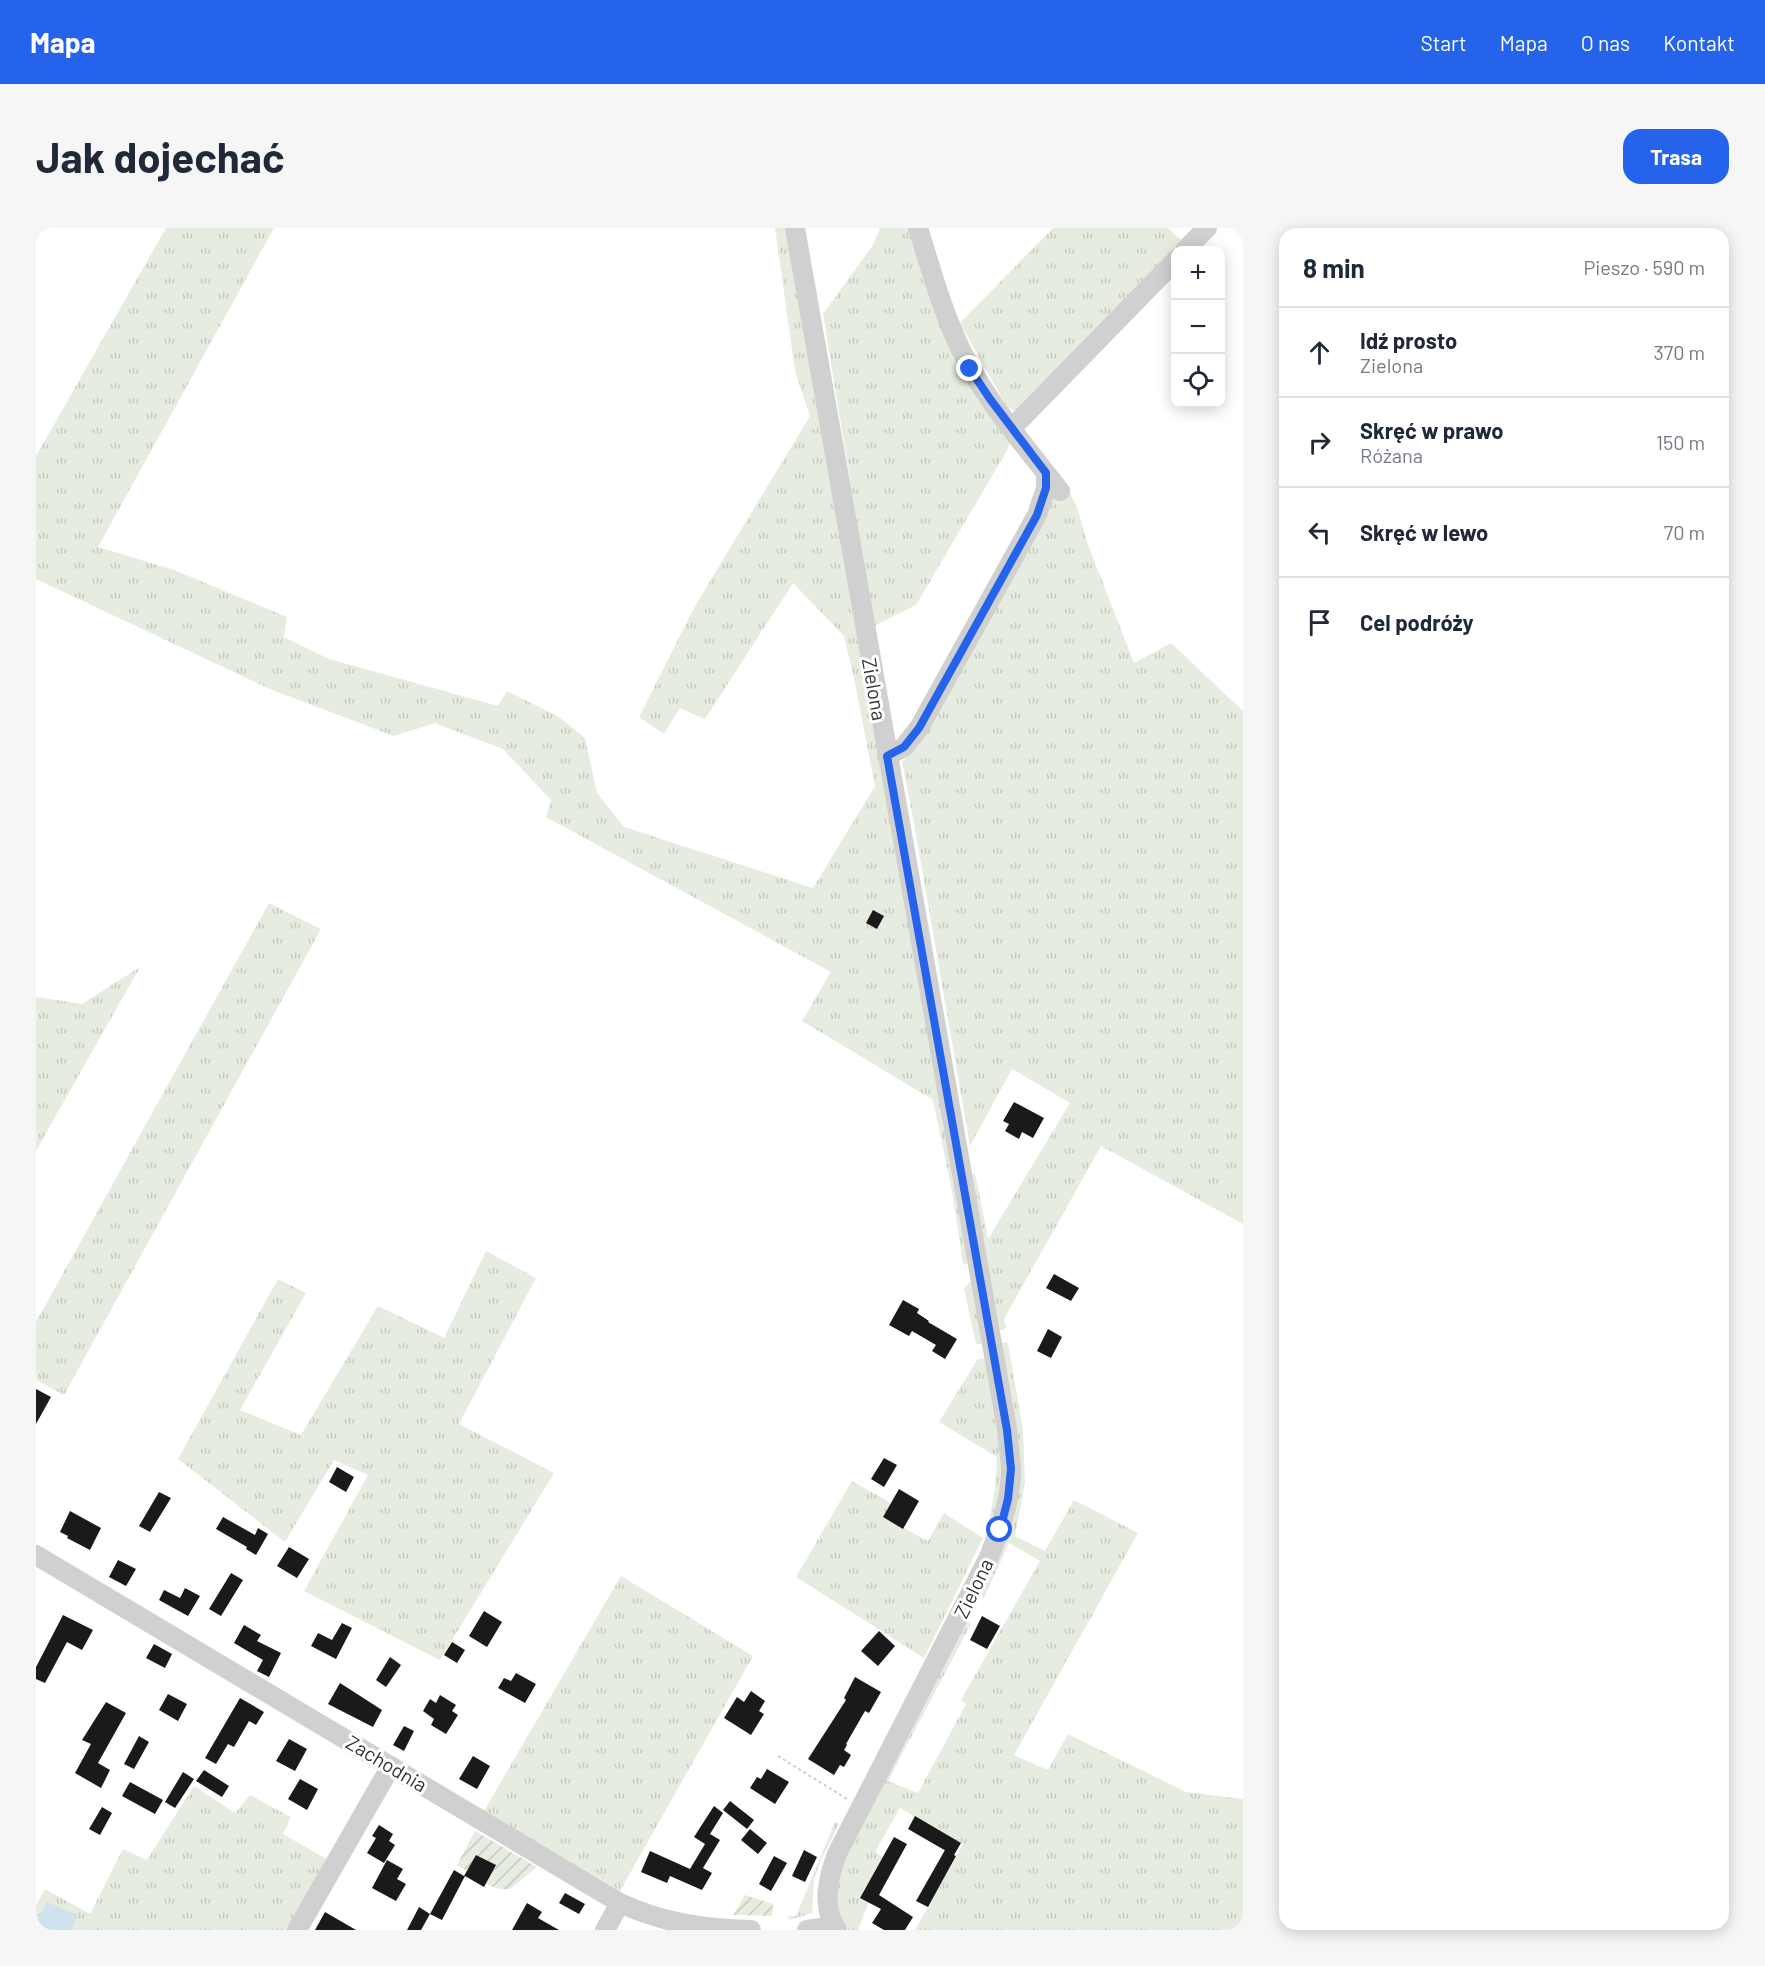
<!DOCTYPE html>
<html lang="pl">
<head>
<meta charset="utf-8">
<style>
  :root { --surface:#fff; --page:#f6f6f7; --text:#1f2937; --muted:#747a83; --line:#e0e1e3; --accent:#2563eb }
  body { margin:0; font-family:Barlow,sans-serif; background:var(--page); color:var(--text) }
  .controls { position:absolute; right:18px; top:18px; display:grid; overflow:hidden; border-radius:12px; box-shadow:0 3px 15px #0003 }
  .controls button { width:54px; height:54px; display:grid; place-items:center; padding:0; border:0; border-bottom:2px solid var(--line); background:var(--surface); color:var(--text); font:30px sans-serif }
  .stop { position:absolute; width:18px; height:18px; margin:-14px; border:4px solid #2563eb; border-radius:50%; background:#fff }
  .stop.end { background:#2563eb; border-color:#fff; box-shadow:0 2px 6px #0008 }
  .list { margin:0; padding:0; list-style:none }
  h2 { display:flex; justify-content:space-between; align-items:center; height:78px; margin:0; padding:0 24px; font-size:26px }
  h2 small { font-size:20px; font-weight:400; color:var(--muted) }
  .list li { display:grid; grid-template-columns:39px 1fr auto; gap:18px; align-items:center; box-sizing:border-box; height:90px; padding:0 24px; border-top:2px solid var(--line) }
  .list b { display:block; font-size:22px; white-space:nowrap }
  .list p { margin:0; font-size:20px; white-space:nowrap; color:var(--muted) }
  .list em { font-size:20px; font-style:normal; color:var(--muted) }
  .icon { flex:none; width:33px; height:33px; fill:none; stroke:currentColor; stroke-width:2; stroke-linecap:round; stroke-linejoin:round }
  .map { position:relative; flex:none; width:1207px; height:1702px; overflow:hidden; border-radius:18px }
  header { display:flex; align-items:center; gap:36px; box-sizing:border-box; height:84px; padding:0 30px; background:var(--accent); color:#fff }
  header strong { font-size:28px }
  nav { display:flex; gap:33px; margin-inline-start:auto; font-size:21px }
  .intro { display:flex; align-items:center; justify-content:space-between; box-sizing:border-box; height:144px; padding:0 36px }
  h1 { margin:0; font-size:42px }
  .button { padding:15px 27px; border-radius:18px; background:var(--accent); color:#fff; font-size:21px; font-weight:700 }
  main { display:flex; gap:36px; padding:0 36px }
  aside { flex:1; background:var(--surface); border-radius:18px; box-shadow:0 3px 15px #0003 }
  .map>svg:first-child { display:block }
  .grass { fill:url(#grass-tufts) }
  .garden { fill:url(#garden-furrows) }
  .water { fill:#cfe2ee }
  .building { fill:#1a1a1a }
  .lines { fill:none; stroke-linecap:round; stroke-linejoin:round }
  .path { stroke:#cdcdcd; stroke-width:2; stroke-dasharray:3 3; stroke-linecap:butt }
  .minor { stroke:#d0d0d0; stroke-width:20 }
  .route { stroke:#2563eb; stroke-width:8 }
  .labels { text-anchor:middle; dominant-baseline:central; stroke-width:6; stroke-linejoin:round; paint-order:stroke }
  .street-label { font-size:20px; fill:#333; stroke:#fff }
</style>
</head>
<body>
<header>
<strong>Mapa</strong>
<nav><a>Start</a><a>Mapa</a><a>O nas</a><a>Kontakt</a></nav>
</header>
<div class="intro"><h1>Jak dojechać</h1><a class="button">Trasa</a></div>
<main>
<div class="map">
<svg width="1207" height="1702" viewBox="0 0 1207 1702">
  <defs>
    <pattern id="grass-tufts" width="24" height="20" patternUnits="userSpaceOnUse" patternTransform="scale(1.5)"><rect width="24" height="20" fill="#e6ecdf"/><path d="M3 7l-1-3M5 7V3M7 7l1-3M15 17l-1-3M17 17v-4M19 17l1-3" fill="none" stroke="#c6cbc0"/></pattern>
    <pattern id="garden-furrows" width="10" height="10" patternUnits="userSpaceOnUse" patternTransform="scale(1.5)"><rect width="10" height="10" fill="#e6ecdf"/><path d="M-1 1l2-2M0 10L10 0M9 11l2-2" fill="none" stroke="#c6cbc0"/></pattern>
  </defs>
  <rect width="100%" height="100%" fill="#fff"/>
  <path class="grass" d="M130 0H238L62 319 138 342 251 389 248 409 293 431 462 478 471 463 523 489 549 510 561 565 588 599 777 660 839 558 818 450 808 408 757 355 669 491 644 480 628 506 603 489 659 378 774 188 759 143 739 0H751L935 1035 927 1036 916 963 897 872 766 793 795 744 510 589 515 572 467 521 399 495 358 508 236 462 0 351V228Z
    M844 0H872L888 46 976 210 969 226 880 377 838 398 787 86 837 17Z
    M1017 0H1132L1147 14 982 186 970 177 924 95Z
    M1031 259 1041 279 1052 317 1098 435 1135 415 1207 483V996L1065 918 968 1091 970 1100 961 1103 933 948 939 945 952 1011 1034 875 976 841 934 918 878 595 866 534 884 512 1013 268Z
    M233 675 285 701 28 1167 0 1152V1094Z
    M104 739 0 923V769L46 776Z
    M450 1023 500 1050 423 1196 518 1245 404 1432 268 1363 332 1247 298 1232 249 1314 142 1231 242 1051 270 1065 204 1182 265 1207 342 1078 408 1110Z
    M938 1050 948 1115 940 1116 928 1060Z
    M963 1114 972 1115 987 1202 989 1255 979 1308 1009 1323 1038 1272 1102 1305 978 1527 1012 1542 1032 1506 1150 1564 1207 1571V1702H879L928 1615H925L864 1580 839 1624 847 1629 824 1669 833 1674 822 1702H812L799 1681 800 1649 930 1393 935 1396 852 1553 882 1565 930 1476 925 1472 1004 1333 973 1315 948 1370 944 1368 968 1314Z
    M950 1130 965 1214 966 1255 959 1297 952 1299 959 1261 961 1229 903 1194 941 1132Z
    M816 1253 855 1275 847 1289 892 1313 908 1285 947 1310 888 1430 760 1349Z
    M585 1348 717 1428 584 1663 448 1583Z
    M158 1558 199 1585 214 1567 255 1589 247 1606 303 1638 266 1702H0V1677L9 1661 54 1686 87 1621 111 1632Z
    M799 1594 803 1596 785 1632 778 1652 776 1685 754 1692 751 1688H760Z"/>
  <path class="garden" d="M439 1603 501 1639 474 1661C466 1662 456 1660 450 1655L459 1637 441 1627 431 1643 421 1637Z
    M709 1667 737 1676 736 1688 697 1687Z"/>
  <path class="water" d="M11 1674 37 1685 40 1688 36 1702H0V1694Z"/>
  <path class="building" d="M837 682 848 688 841 701 830 695Z
    M978 874 1008 890 997 910 986 904 983 911 969 903 973 896 967 893Z
    M1018 1046 1043 1060 1035 1073 1010 1060Z
    M867 1072 883 1081 881 1085 893 1093 892 1094 921 1111 909 1131 896 1123 900 1117 876 1103 873 1108 853 1097Z
    M1012 1101 1026 1109 1015 1130 1001 1123Z
    M0 1161 15 1169 0 1196Z
    M848 1230 861 1237 848 1259 835 1251Z
    M301 1239 318 1249 310 1264 293 1254Z
    M863 1261 883 1273 867 1301 847 1289Z
    M123 1264 135 1270 114 1304 103 1298Z
    M34 1283 65 1300 54 1322 31 1310 32 1308 24 1304Z
    M187 1289 219 1307 222 1300 232 1306 220 1327 210 1321 211 1319 180 1301Z
    M253 1319 273 1331 261 1350 241 1338Z
    M82 1332 100 1341 90 1358 73 1349Z
    M195 1345 207 1352 185 1388 173 1381Z
    M149 1360 164 1368 152 1388 123 1372 128 1362 144 1370Z
    M448 1383 466 1394 451 1419 433 1408Z
    M27 1387 57 1402 46 1422 31 1414 9 1455 0 1451V1439Z
    M946 1388 964 1398 951 1421 934 1412Z
    M306 1395 316 1400 300 1431 275 1418 282 1405 296 1412Z
    M208 1397 225 1407 221 1413 245 1425 233 1449 221 1443 227 1432 198 1415Z
    M843 1403 859 1418 842 1438 825 1423Z
    M416 1414 429 1422 421 1435 408 1427Z
    M118 1416 136 1426 129 1440 110 1430Z
    M354 1429 365 1437 350 1459 340 1452Z
    M480 1445 500 1456 489 1475 462 1460 468 1450 475 1453Z
    M819 1449 845 1464 833 1485 829 1483 810 1516 811 1517 808 1522 815 1527 808 1539 804 1537 798 1547 772 1531 810 1472 808 1470Z
    M304 1455 346 1482 337 1499 292 1476Z
    M715 1463 729 1473 723 1483 728 1486 715 1507 688 1490 701 1469 708 1474Z
    M132 1466 151 1476 142 1493 123 1482Z
    M404 1467 420 1477 416 1483 422 1487 410 1506 395 1497 398 1491 387 1483 394 1471 400 1475Z
    M204 1470 228 1484 220 1497 213 1493 198 1519 192 1516 180 1536 169 1530Z
    M70 1474 90 1485 62 1535 74 1542 65 1560 39 1545 55 1516 46 1512Z
    M368 1498 378 1503 368 1523 357 1517Z
    M103 1508 113 1514 98 1541 88 1536Z
    M253 1511 271 1521 259 1543 240 1533Z
    M437 1528 454 1538 441 1561 423 1551Z
    M731 1541 753 1554 739 1576 714 1560 721 1549 725 1551Z
    M168 1542 193 1558 186 1569 160 1553Z
    M147 1544 158 1551 139 1580 129 1574Z
    M264 1551 282 1561 271 1582 252 1571Z
    M94 1554 127 1572 119 1586 86 1568Z
    M694 1573 718 1592 711 1601 687 1582Z
    M678 1578 687 1585 674 1606 684 1612 667 1640 676 1645 666 1662 634 1648 631 1655 605 1644 614 1623 654 1641 669 1616 658 1609Z
    M66 1579 76 1585 64 1607 53 1601Z
    M879 1588 925 1615 918 1627 920 1628 892 1679 880 1673 909 1622 917 1627 872 1601Z
    M343 1597 357 1606 353 1613 359 1617 348 1635 331 1625 340 1610 336 1608Z
    M714 1601 731 1615 722 1626 705 1612Z
    M858 1609 871 1616 843 1667 877 1689 869 1702H848L836 1695 845 1681 824 1670Z
    M768 1622 781 1629 769 1654 756 1648Z
    M440 1627 460 1637 448 1659 429 1648 406 1692 394 1686 385 1702H371L383 1679 394 1686 418 1642 428 1648Z
    M738 1628 751 1635 735 1663 723 1656Z
    M351 1632 367 1641 361 1651 370 1656 360 1673 336 1660Z
    M529 1665 549 1676 543 1686 523 1675Z
    M491 1675 506 1684 502 1690 523 1702H476Z
    M289 1684 320 1702H279Z"/>
  <g class="lines">
    <path class="path" d="M742 1528 811 1571"/>
    <path class="minor" d="M759 0 971 1201C972 1214 974 1226 975 1239 976 1270 964 1301 953 1329L801 1626C792 1650 785 1678 801 1702
      M882 0C897 48 910 97 935 141 960 185 994 224 1024 263
      M1149 22 1171 0
      M976 200 1140 32
      M851 528 868 519 883 500 1001 287 1010 260V245
      M0 1327 584 1675C627 1695 669 1701 715 1702
      M261 1702 355 1538
      M569 1702 584 1675
      M771 1702 798 1698"/>
  </g>
  <g class="lines">
    <path class="route" d="M934 141 954 171 1010 245V260L1001 287 883 500 868 519 851 528 971 1202 975 1241 972 1271 964 1302"/>
  </g>
  <g class="labels">
    <g class="street-label">
      <text transform="translate(839 461) rotate(80)">Zielona</text>
      <text transform="translate(937 1360) rotate(-64)">Zielona</text>
      <text transform="translate(351 1535) rotate(31)">Zachodnia</text>
    </g>
  </g>
</svg>
<div class="controls">
<button>+</button>
<button>−</button>
<button><svg class="icon" aria-label="locate" viewBox="0 0 24 24"><circle cx="12" cy="12" r="6"/><path d="M12 2v4M12 18v4M2 12h4M18 12h4"/></svg></button>
</div>
<div class="stop" style="left:964px;top:1302px"></div>
<div class="stop end" style="left:934px;top:141px"></div>
</div>
<aside>
<h2>8 min<small>Pieszo · 590 m</small></h2>
<ul class="list">
<li><svg class="icon" aria-label="ahead" viewBox="0 0 24 24"><path d="M12 20V5M6 11l6-6 6 6"/></svg><div><b>Idź prosto</b><p>Zielona</p></div><em>370 m</em></li>
<li><svg class="icon" aria-label="right" viewBox="0 0 24 24"><path d="M7 20v-9h11M14 6l5 5-5 5"/></svg><div><b>Skręć w prawo</b><p>Różana</p></div><em>150 m</em></li>
<li><svg class="icon" aria-label="left" viewBox="0 0 24 24"><path d="M17 20v-9H6M10 6l-5 5 5 5"/></svg><div><b>Skręć w lewo</b></div><em>70 m</em></li>
<li><svg class="icon" aria-label="arrive" viewBox="0 0 24 24"><path d="M6 21V4h12l-3 4 3 4H6"/></svg><div><b>Cel podróży</b></div></li>
</ul>
</aside>
</main>
</body>
</html>
